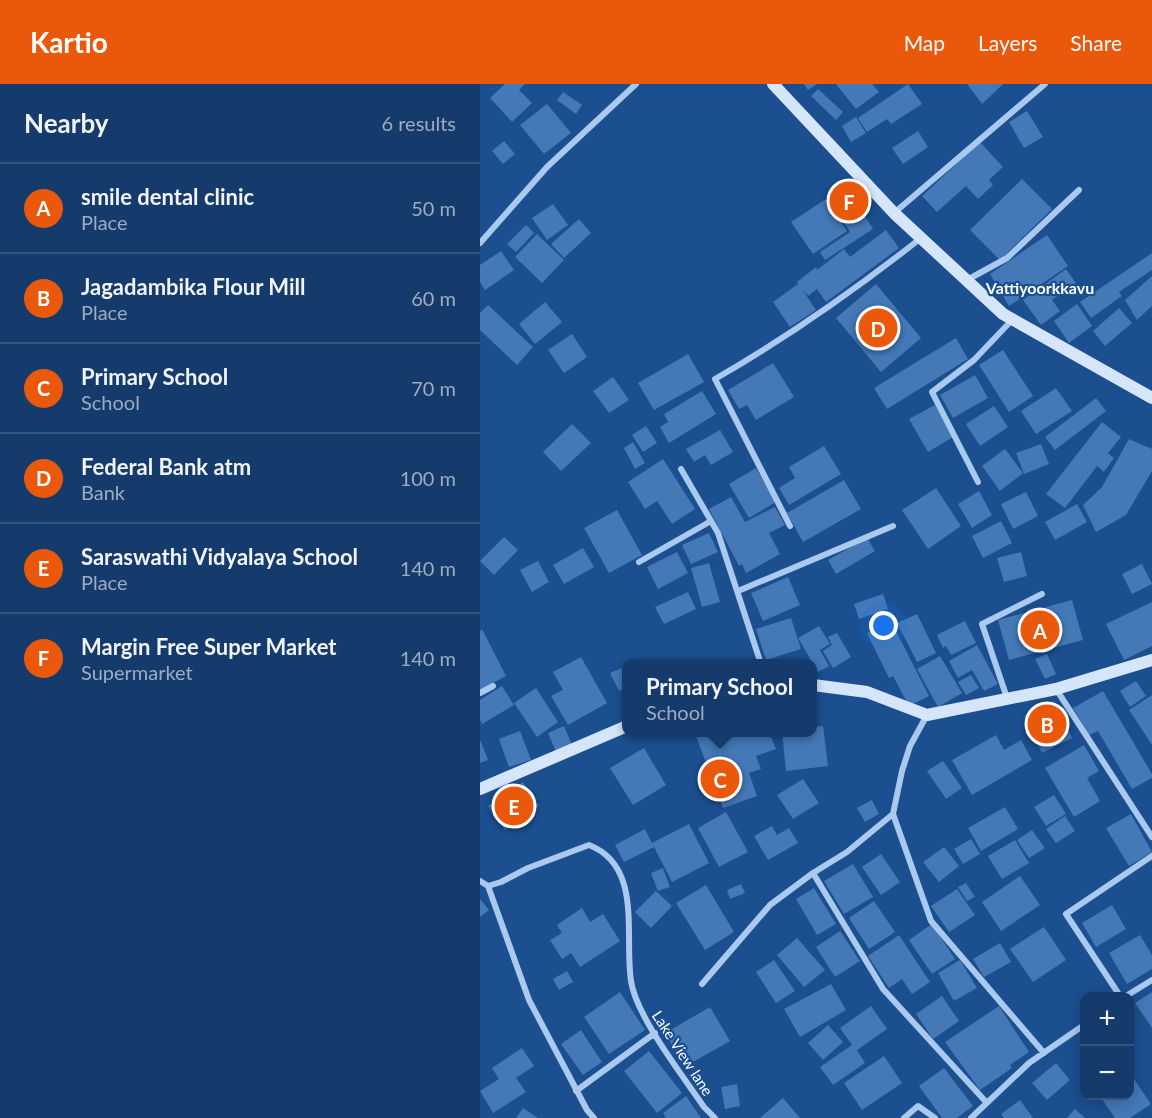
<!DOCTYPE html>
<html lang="en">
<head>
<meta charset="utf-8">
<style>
  :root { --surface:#143b6b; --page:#214673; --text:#f1f3f6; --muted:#9dadc1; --line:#33557e; --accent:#ea580c }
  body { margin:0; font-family:Lato,sans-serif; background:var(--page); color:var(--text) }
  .controls { position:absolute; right:18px; bottom:18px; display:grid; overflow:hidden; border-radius:12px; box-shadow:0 3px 15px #0003 }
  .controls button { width:54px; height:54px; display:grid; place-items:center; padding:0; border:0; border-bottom:2px solid var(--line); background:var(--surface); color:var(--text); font:30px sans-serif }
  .you { position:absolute; left:404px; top:542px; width:21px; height:21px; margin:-15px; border:4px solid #fff; border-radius:50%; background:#1a73e8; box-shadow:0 0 0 9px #1a73e833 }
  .badge { display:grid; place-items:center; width:39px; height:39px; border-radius:50%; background:var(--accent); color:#fff; font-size:20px; font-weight:700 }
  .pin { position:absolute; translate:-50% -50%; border:3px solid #fff; box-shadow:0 2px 6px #0006 }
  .popup { position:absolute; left:142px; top:575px; width:195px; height:78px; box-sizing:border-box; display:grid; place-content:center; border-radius:12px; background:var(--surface); filter:drop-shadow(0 2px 4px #0005); font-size:20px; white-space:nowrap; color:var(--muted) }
  .popup b { font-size:22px; color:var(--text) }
  .popup::after { content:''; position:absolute; left:50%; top:100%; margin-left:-12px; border:12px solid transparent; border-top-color:var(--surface) }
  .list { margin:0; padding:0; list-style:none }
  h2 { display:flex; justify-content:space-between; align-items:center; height:78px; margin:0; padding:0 24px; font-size:26px }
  h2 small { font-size:20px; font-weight:400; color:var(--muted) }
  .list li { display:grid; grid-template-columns:39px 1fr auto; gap:18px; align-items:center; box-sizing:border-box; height:90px; padding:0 24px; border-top:2px solid var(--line) }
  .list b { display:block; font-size:22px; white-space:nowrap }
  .list p { margin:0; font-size:20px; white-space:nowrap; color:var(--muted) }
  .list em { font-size:20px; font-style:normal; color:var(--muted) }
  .map { position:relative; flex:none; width:672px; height:1034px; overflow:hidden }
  header { display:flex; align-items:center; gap:36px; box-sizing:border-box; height:84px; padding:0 30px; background:var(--accent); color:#fff }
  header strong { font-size:28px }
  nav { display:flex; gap:33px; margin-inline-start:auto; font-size:21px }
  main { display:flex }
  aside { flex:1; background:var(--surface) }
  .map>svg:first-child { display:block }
  .building { fill:#4478b7 }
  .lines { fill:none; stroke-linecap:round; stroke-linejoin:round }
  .street { stroke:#a9c9ee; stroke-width:6 }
  .secondary { stroke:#d6e6fa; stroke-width:12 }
  .labels { text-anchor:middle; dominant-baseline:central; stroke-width:4.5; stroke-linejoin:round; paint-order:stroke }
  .street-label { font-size:15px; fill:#fff; stroke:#1b4f8f }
  .neighbourhood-label { font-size:16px; font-weight:bold; fill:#fff; stroke:#1b4f8f }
</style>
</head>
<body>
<header>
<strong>Kartio</strong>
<nav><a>Map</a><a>Layers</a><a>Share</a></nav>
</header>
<main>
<aside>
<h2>Nearby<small>6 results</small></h2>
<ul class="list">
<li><span class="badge">A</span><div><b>smile dental clinic</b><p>Place</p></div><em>50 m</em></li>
<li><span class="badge">B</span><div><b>Jagadambika Flour Mill</b><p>Place</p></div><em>60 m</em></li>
<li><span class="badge">C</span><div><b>Primary School</b><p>School</p></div><em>70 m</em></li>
<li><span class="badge">D</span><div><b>Federal Bank atm</b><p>Bank</p></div><em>100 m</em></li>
<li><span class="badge">E</span><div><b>Saraswathi Vidyalaya School</b><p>Place</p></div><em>140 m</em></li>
<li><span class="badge">F</span><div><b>Margin Free Super Market</b><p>Supermarket</p></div><em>140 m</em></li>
</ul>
</aside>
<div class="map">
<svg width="672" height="1034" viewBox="0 0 672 1034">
  <rect width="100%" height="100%" fill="#1b4f8f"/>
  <path class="building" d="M25 0H45L39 6 52 19 32 38 10 14Z
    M324 0H337L328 6Z
    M356 0H392L399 8 376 25Z
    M428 0 442 20 411 40 407 35 387 48 378 34Z
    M487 0H523L502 20Z
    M338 5 363 28 356 36 331 12Z
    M83 8 102 21 96 30 77 16Z
    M67 20 91 49 64 70 40 41Z
    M547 27 563 53 544 64 529 38Z
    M376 33 386 49 371 58 362 42Z
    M438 47 448 63 423 80 412 64Z
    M24 57 35 70 23 80 12 67Z
    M500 58 523 83 509 96 513 101 498 115 486 102 457 128 442 112Z
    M542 95 572 125 520 176 490 146Z
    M365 100 393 145 345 176 340 168 370 148 346 112Z
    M346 115 367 147 333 170 311 138Z
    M73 120 88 141 67 156 52 134Z
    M99 135 111 149 84 174 71 160Z
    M46 141 54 149 36 168 27 160Z
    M406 146 419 164 346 218 337 205 328 212 322 205 336 226 310 243 293 218 318 200 317 198 336 183 337 186 364 165 370 173Z
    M57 150 84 176 62 199 35 173Z
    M567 151 588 182 529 222 510 190Z
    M21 167 34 186 5 206 0 198V181Z
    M672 169V186L639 208 642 212 611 234 600 218Z
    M586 185 596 199 572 216 580 227 561 241 543 216Z
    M672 192V222L657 236 645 216Z
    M396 200 441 254 401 288 356 234Z
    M65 218 82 238 55 260 39 240Z
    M597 220 612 242 589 259 574 237Z
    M8 221 53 263 37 281 0 246V229Z
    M639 224 652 239 625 262 613 247Z
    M92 250 107 273 84 289 68 266Z
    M476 254 488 275 407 325 394 304Z
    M523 266 553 312 529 328 499 281Z
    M208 270 224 298 174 326 158 299Z
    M293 279 314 313 276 336 267 321 259 325 248 306Z
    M495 291 508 314 473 334 460 311Z
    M133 293 149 316 129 329 113 307Z
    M576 304 592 327 556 350 541 327Z
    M222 307 236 330 189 359 180 343 188 338 184 330Z
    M616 314 626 327 575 366 565 353Z
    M455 321 473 353 448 368 429 335Z
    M514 322 528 343 500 362 486 340Z
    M622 338 641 353 628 369 634 374 624 388 617 382 585 424 566 410Z
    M92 340 111 359 81 387 63 368Z
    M166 342 177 359 163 368 152 351Z
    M240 346 253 368 231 381 225 371 214 378 206 365Z
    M649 355 672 365V387L646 431 616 448 603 421 622 403Z
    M153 358 165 379 155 385 144 364Z
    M561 360 569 380 544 390 536 369Z
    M344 362 361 390 309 421 299 404 315 394 309 383Z
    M525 365 543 389 520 407 502 382Z
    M183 375 215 425 192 440 177 417 165 425 148 398Z
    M276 384 296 418 269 434 249 400Z
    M364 396 381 425 323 458 307 429Z
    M456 404 481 442 448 465 422 426Z
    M499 407 512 431 492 444 478 420Z
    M546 408 558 432 533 445 521 420Z
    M251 413 265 438 295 423 305 441 289 449 300 470 266 489 262 480 259 482 229 425Z
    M597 420 607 438 575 456 565 438Z
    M137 426 162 471 129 489 104 444Z
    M521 437 532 459 503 474 492 452Z
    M229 449 238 468 211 480 202 461Z
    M24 453 38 466 14 491 0 477Z
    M387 454 395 467 356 490 348 476Z
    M103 464 114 483 84 500 73 481Z
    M197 468 208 489 178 505 167 483Z
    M541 468 547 492 524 498 517 474Z
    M58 477 69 498 52 508 40 486Z
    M229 479 240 518 222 523 211 484Z
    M662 480 672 500 652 510 642 490Z
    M308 493 320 521 283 537 271 509Z
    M208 508 216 525 184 540 175 523Z
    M403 510 408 525 379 535 374 520Z
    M592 516 603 556 529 576 518 536Z
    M672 518V562L644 576 626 540Z
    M437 530 456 569 437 578 417 539Z
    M311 534 321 565 286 576 276 545Z
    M411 537 449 612 429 622 413 592 409 594 387 549Z
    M485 537 496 559 471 571 466 562 463 564 457 551Z
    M339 542 350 560 340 566 349 582 338 588 318 554Z
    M2 545 26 592 0 606V547Z
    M357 549 371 573 353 584 343 567 352 561 348 553Z
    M497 561 518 600 504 607 492 586 478 594 469 577Z
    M567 570 576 590 565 595 555 575Z
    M460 572 482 609 458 623 437 585Z
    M101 573 127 619 88 641 71 612 83 606 73 588Z
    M144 583 147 589V603L139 607 130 589Z
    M491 591 499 604 486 611 478 598Z
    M656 597 666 612 650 623 640 607Z
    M22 602 34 621 2 640 0 636V616Z
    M56 604 78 638 57 653 34 619Z
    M623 607 672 690V694L652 705 618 647 609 651 593 624Z
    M672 611V661L649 626Z
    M574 617 592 654 562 669 544 632Z
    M84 642 93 663 77 670 68 649Z
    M343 642 348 682 306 687 302 648H333V643Z
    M40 647 51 676 29 683 19 655Z
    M226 648H289L296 665 276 672 281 685 269 689 277 712 243 724 216 652Z
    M516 651 524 666 541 656 552 676 492 711 472 676Z
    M0 656 8 676 0 679Z
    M604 661 619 687 607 694 620 717 594 733 565 684Z
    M164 664 186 701 153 721 130 684Z
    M463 677 482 704 466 715 447 687Z
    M323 695 339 719 313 735 297 711Z
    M43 698 59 722 25 746 8 722Z
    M574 711 586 730 566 742 554 723Z
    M392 716 399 730 385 738 377 724Z
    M525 723 538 745 501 767 488 744Z
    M246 728 268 768 239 783 218 744Z
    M651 730 672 768 649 782 626 744Z
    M585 732 595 747 576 759 566 745Z
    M209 740 229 779 192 798 174 763 144 778 135 761 165 745 172 759Z
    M292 742 297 751 309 744 318 759 288 776 274 752Z
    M552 746 565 764 549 774 537 756Z
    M491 755 500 770 483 780 474 765Z
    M535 756 549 779 522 795 508 772Z
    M464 763 479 782 459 798 443 778Z
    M401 770 420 798 401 811 382 783Z
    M373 780 393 813 364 830 344 797Z
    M183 784 190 803 178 807 171 789Z
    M540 792 560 821 521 847 502 818Z
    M486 799 495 813 487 817 478 803Z
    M261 800 265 809 250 815 247 806Z
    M226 801 254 848 225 866 196 819Z
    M334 804 356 840 337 851 316 815Z
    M477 805 495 831 469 848 451 822Z
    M176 807 192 822 171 844 155 828Z
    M0 815 9 826 0 833Z
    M394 817 415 848 389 865 369 834Z
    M632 821 646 845 616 863 602 839Z
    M102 824 110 838 123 830 140 857 100 883 91 869 82 875 70 856 82 849 77 841Z
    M452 840 475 875 452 890 429 856Z
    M564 843 586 876 553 898 530 865Z
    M360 847 380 877 355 893 336 863Z
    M419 851 450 898 432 910 422 895 409 904 388 872Z
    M660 851 672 871V885L647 900 629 869Z
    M317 854 345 886 324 903 297 871Z
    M520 859 531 878 504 893 493 875Z
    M294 876 315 907 296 919 276 888Z
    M480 876 497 904 474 917 458 889Z
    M87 887 93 898 79 906 73 895Z
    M351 900 366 926 320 953 304 925Z
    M140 908 165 946 129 970 104 933Z
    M672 908V944L655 919Z
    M462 912 479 937 453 955 436 930Z
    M391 922 407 945 377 966 385 979 353 1001 340 983 372 961 360 944Z
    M519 922 549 968 530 981 532 984 500 1006 465 958Z
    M230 923 250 957 204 983 185 949Z
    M348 941 363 958 343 976 328 959Z
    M101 946 122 978 103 991 81 960Z
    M42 964 54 982 36 994 46 1008 13 1029 0 1007 19 995 12 984Z
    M169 967 202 1009 177 1029 144 987Z
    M404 972 422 999 382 1026 364 999Z
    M576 979 590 996 567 1016 552 999Z
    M464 984 493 1022 477 1034H462L439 1002Z
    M650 989 671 1020 650 1034H635L620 1012H650Z
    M257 1000 260 1022 245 1025 241 1003Z
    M206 1012 221 1034H186L183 1029Z
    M303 1014 320 1034H280Z
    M540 1016 553 1034H524L521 1030Z
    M43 1024 58 1034H36Z
    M595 1025 605 1034H587Z"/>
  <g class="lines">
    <path class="street" d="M414 129 565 0
      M0 159 67 83 156 0
      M487 196 527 174 599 106
      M201 385 238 449 281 580
      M498 398 452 308 494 276 532 236
      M310 442 235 295C308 253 375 206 441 154
      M159 478 231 437
      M258 507 413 442
      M576 605 672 753
      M0 609 13 602
      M527 614 502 540 562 510
      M447 631 430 662 422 687 413 730 451 837 564 969
      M333 789 403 905 507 1019
      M0 797 8 802 21 798 48 784 109 761C163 782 144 851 151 897 156 932 203 992 224 1023L235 1034
      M8 802 49 916 107 1026 114 1034
      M222 900 290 821 333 789 367 768 413 730
      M640 912 586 830 672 772
      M646 912 672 896
      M96 1007 175 949
      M424 1034 438 1022 455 1034
      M491 1034 549 979 604 941"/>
    <path class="secondary" d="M293 0 414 129 523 230 672 314
      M333 601 387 608 447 631 576 605 672 576
      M0 705 147 642"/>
  </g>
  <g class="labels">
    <g class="street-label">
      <text transform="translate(203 969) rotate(57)">Lake View lane</text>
    </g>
    <g class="neighbourhood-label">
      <text x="560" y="203">Vattiyoorkkavu</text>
    </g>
  </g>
</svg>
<div class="controls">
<button>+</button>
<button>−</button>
</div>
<div class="you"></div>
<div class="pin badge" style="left:560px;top:546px">A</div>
<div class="pin badge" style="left:567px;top:640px">B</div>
<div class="pin badge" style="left:240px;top:695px">C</div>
<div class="popup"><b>Primary School</b>School</div>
<div class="pin badge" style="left:398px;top:244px">D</div>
<div class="pin badge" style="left:34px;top:722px">E</div>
<div class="pin badge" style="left:369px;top:117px">F</div>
</div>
</main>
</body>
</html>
